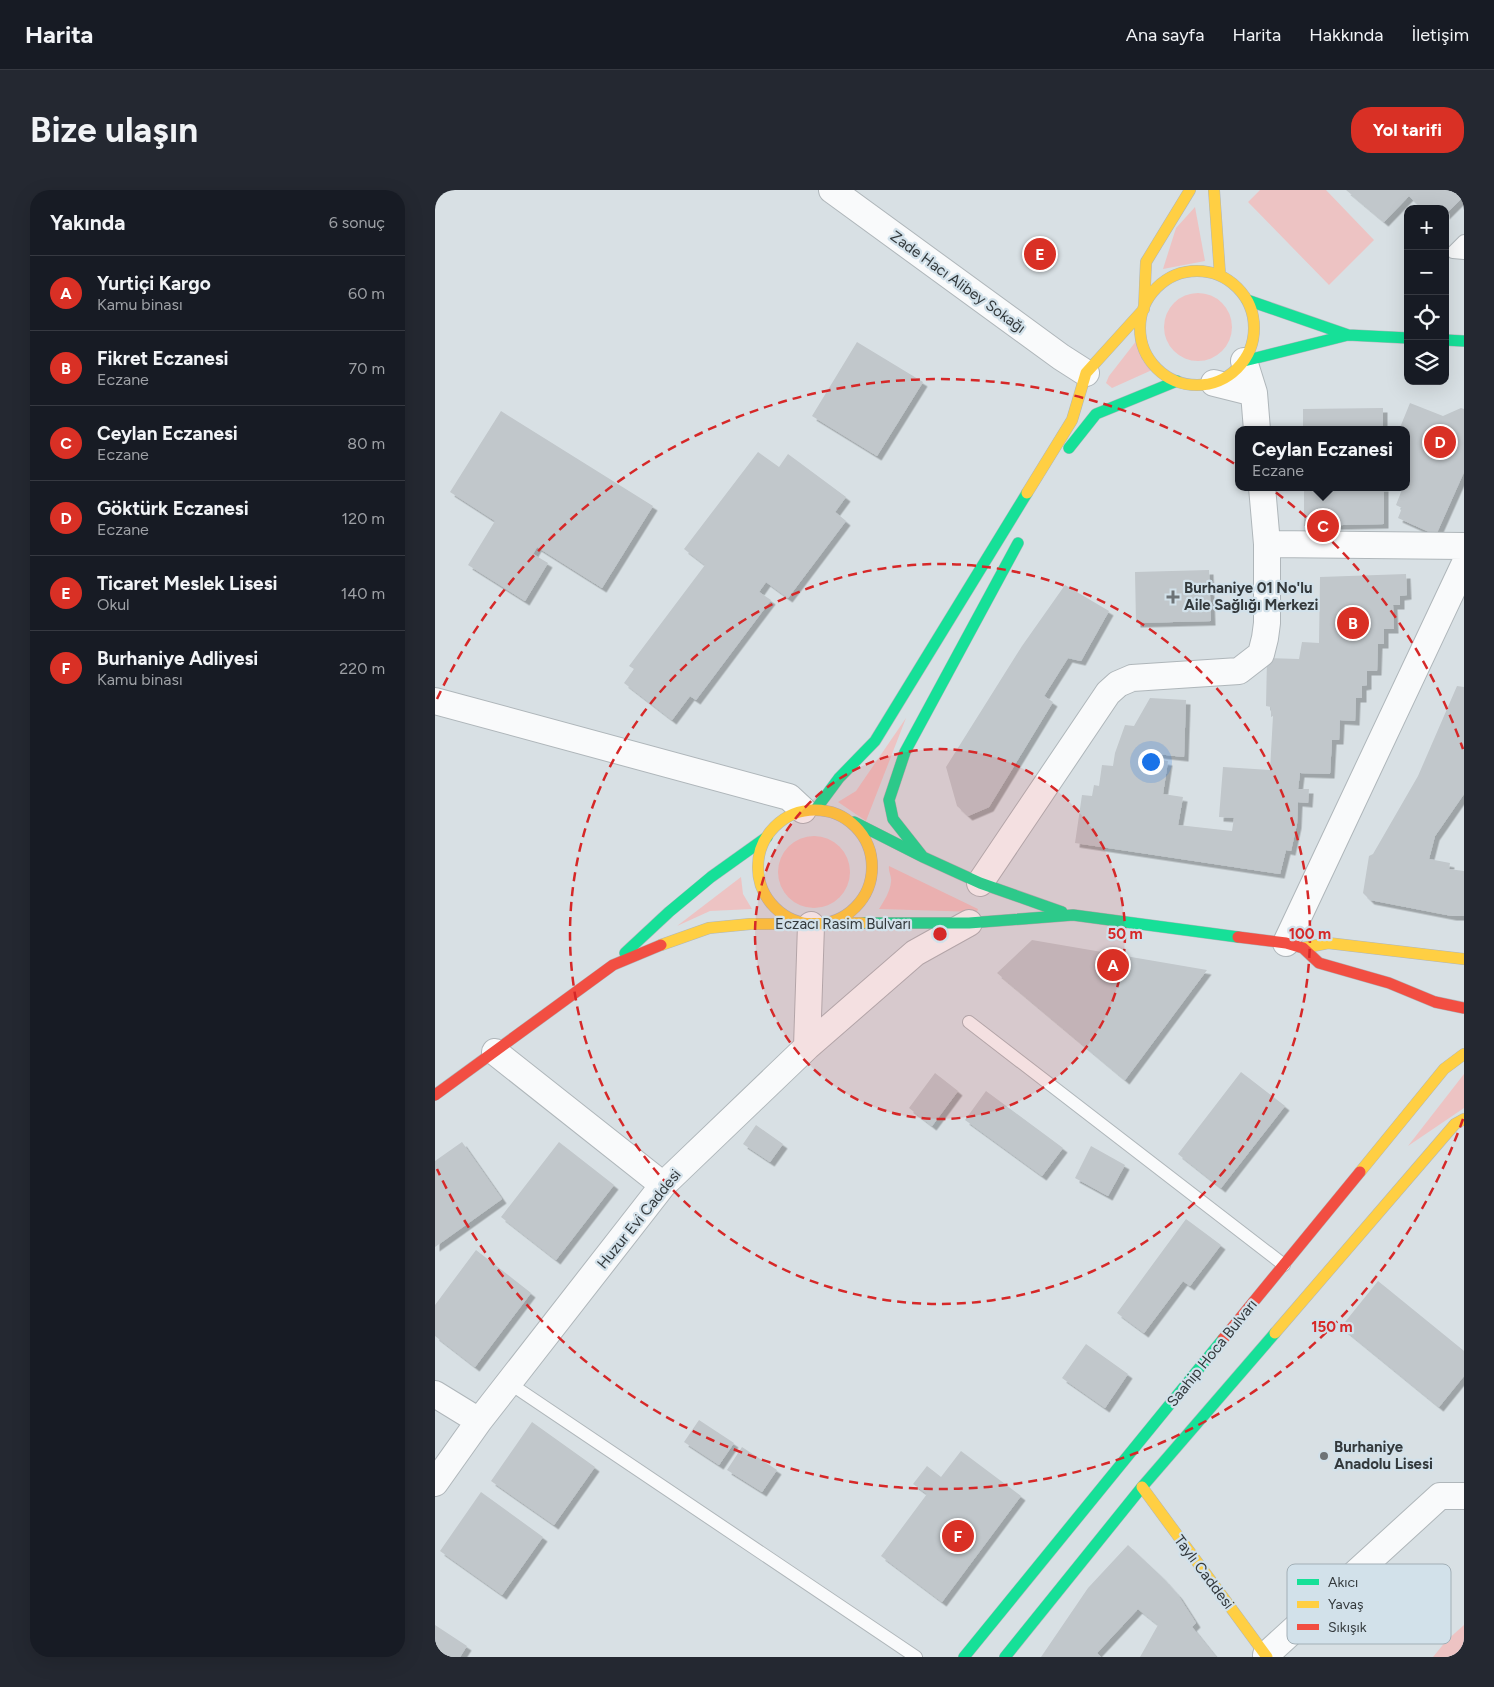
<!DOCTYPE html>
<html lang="tr">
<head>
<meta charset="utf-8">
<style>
  :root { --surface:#171b24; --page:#242831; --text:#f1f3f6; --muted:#9ea1a6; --line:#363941; --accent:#d93025 }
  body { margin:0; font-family:Figtree,sans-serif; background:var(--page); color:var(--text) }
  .controls { position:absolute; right:15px; top:15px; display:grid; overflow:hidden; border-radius:10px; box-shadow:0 5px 20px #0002 }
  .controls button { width:45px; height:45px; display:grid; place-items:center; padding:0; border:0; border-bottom:1px solid var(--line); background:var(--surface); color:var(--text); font:25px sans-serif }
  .you { position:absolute; left:715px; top:571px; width:18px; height:18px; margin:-12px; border:4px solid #fff; border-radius:50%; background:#1a73e8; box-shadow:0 0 0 8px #1a73e833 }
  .badge { display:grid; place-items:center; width:32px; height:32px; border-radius:50%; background:var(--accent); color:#fff; font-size:16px; font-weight:700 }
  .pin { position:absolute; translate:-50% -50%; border:2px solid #fff; box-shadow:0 1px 5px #0006 }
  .popup { position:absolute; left:800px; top:236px; width:175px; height:65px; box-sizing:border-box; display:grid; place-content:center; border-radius:10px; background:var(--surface); filter:drop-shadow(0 1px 4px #0005); font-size:16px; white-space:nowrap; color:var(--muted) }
  .popup b { font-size:19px; color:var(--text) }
  .popup::after { content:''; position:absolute; left:50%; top:100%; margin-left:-10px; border:10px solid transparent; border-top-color:var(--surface) }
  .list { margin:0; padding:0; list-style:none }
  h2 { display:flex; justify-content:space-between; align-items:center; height:65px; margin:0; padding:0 20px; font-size:21px }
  h2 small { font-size:16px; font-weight:400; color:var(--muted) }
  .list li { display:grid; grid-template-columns:32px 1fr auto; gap:15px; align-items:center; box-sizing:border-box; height:75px; padding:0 20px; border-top:1px solid var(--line) }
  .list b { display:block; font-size:19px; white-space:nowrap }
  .list p { margin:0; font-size:16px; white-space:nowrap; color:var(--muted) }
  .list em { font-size:16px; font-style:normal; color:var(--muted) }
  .icon { flex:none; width:28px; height:28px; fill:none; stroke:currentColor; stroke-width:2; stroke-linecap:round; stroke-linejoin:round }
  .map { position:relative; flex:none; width:1029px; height:1467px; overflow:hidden; border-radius:20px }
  header { display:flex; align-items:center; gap:30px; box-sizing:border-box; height:70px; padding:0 25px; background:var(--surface); border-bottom:1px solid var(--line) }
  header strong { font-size:24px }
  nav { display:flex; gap:28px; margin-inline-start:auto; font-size:18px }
  .intro { display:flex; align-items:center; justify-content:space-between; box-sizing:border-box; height:120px; padding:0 30px }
  h1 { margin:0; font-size:35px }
  .button { padding:12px 22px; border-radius:20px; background:var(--accent); color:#fff; font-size:18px; font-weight:700 }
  main { display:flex; gap:30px; padding:0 30px }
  aside { flex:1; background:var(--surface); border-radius:20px; box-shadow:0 5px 20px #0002 }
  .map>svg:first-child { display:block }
  .green { fill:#edc3c3 }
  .building { fill:#c1c7cb; filter:url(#shadow) }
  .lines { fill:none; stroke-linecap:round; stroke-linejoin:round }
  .lane-casing { stroke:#afb6ba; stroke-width:14 }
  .street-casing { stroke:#afb6ba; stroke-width:28 }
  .fast-casing { stroke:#afb6ba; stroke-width:12 }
  .slow-casing { stroke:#afb6ba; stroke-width:12 }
  .jam-casing { stroke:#afb6ba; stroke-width:12 }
  .lane { stroke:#f9fafb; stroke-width:12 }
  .street { stroke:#f9fafb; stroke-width:26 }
  .fast { stroke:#16e098; stroke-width:11 }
  .slow { stroke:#ffcf43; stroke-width:11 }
  .jam { stroke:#f24e42; stroke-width:11 }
  .ring { fill:none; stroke:#d62828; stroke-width:2.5; stroke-dasharray:9 6 }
  .poi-dot { fill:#6d7377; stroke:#d2e1ea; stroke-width:2 }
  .labels { text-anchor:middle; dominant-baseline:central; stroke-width:4.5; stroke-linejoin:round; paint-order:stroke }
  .street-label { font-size:15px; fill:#33393c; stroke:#d2e1ea }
  .poi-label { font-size:15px; font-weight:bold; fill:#33393c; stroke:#d2e1ea; text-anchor:start }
  .key { fill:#d2e1ea; stroke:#a2afb6; stroke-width:1 }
  .key-label { font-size:14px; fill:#33393c }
  .centre { fill:#d62828; stroke:#d2e1ea; stroke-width:2.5 }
  .ring-label { font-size:15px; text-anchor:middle; font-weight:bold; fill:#d62828; stroke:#d2e1ea; stroke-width:4.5; stroke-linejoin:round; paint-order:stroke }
</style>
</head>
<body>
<header>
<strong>Harita</strong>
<nav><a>Ana sayfa</a><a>Harita</a><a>Hakkında</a><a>İletişim</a></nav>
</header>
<div class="intro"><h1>Bize ulaşın</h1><a class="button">Yol tarifi</a></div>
<main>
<aside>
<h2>Yakında<small>6 sonuç</small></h2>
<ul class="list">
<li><span class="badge">A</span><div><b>Yurtiçi Kargo</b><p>Kamu binası</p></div><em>60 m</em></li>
<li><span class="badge">B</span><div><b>Fikret Eczanesi</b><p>Eczane</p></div><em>70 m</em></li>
<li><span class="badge">C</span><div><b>Ceylan Eczanesi</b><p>Eczane</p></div><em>80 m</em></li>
<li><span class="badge">D</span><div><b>Göktürk Eczanesi</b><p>Eczane</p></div><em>120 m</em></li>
<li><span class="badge">E</span><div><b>Ticaret Meslek Lisesi</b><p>Okul</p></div><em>140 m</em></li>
<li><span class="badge">F</span><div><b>Burhaniye Adliyesi</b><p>Kamu binası</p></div><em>220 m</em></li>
</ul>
</aside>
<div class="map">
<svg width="1029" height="1467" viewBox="0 0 1029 1467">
  <defs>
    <filter id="shadow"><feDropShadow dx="4.5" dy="4.5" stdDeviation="0" flood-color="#0004"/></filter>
  </defs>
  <rect width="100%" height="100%" fill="#d8e0e4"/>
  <path class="green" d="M825 0H891L939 50 894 95 813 12Z
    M760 17 770 71 728 79 741 38Z
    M729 137a34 34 0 1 1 68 0a34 34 0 1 1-68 0Z
    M702 150 708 171 717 180 677 198 671 193 674 186Z
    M471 528 431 631 403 612 421 601Z
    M343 682a36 36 0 1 1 72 0a36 36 0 1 1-72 0Z
    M454 676 543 719 542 722 444 719C449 711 455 702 456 692 457 686 453 682 454 676Z
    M306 687 308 704 317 719 275 721 242 736Z
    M1029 884V918L973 956Z
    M1029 1435V1467H998L1011 1451Z"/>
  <path class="building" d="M911 0H1029V6L1010 25V19H987L974 6 949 32Z
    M422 152 488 192 442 266 377 226Z
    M975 213 1008 226 1026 218 1029 219V282L1001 345 963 328 967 318 961 315 968 297H972V240H964Z
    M948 218V240H868V219Z
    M66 221 218 316 167 398 102 357 98 364 113 373 90 411 33 375 60 331 15 302Z
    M323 262 344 277 353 264 411 307 400 322 411 331 353 408 331 392 324 402 336 410 261 510 255 506 237 530 189 493 199 479 194 476 270 375 249 359Z
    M869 297H949V334L869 336Z
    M774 380 776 431 701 433 700 382Z
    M971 384 972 405 965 406V415H958L959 439H949V454H943L942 481H932V495L927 496V508H921L920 531 905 530 904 550H897L895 584 865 583 863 599H874L873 613 863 612 862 634 856 661 851 660 845 684 640 653 647 605 657 606 659 595 664 596 667 575 678 576 680 563 690 535 699 536 715 508 751 510 749 567 713 563V568L733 571 728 604 748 607 743 635 797 641 799 628 784 627 788 577 835 580 838 526 836 527V517L831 516 832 468 864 469 867 452 884 453 885 387Z
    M630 395 674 421 646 471 633 468 609 506 618 512 554 617 533 626 522 616 511 577 587 456Z
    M1022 496 1029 497V604L1000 646 994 669 1015 673 1014 679 1029 681V726H1017L935 710 928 703 934 666 938 664 983 586Z
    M597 750 772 780 690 890 562 783Z
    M806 882 850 916 786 998 743 964Z
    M500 883 523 901 497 936 474 918Z
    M551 901 628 958 607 986 530 930Z
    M321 935 348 954 335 972 308 954Z
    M27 952 67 1009 0 1057V971Z
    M124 952 179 995 121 1070 66 1027Z
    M656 956 690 975 673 1006 640 988Z
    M751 1029 786 1055 755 1096 748 1091 709 1143 682 1123Z
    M41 1060 96 1103 40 1177 0 1146V1115Z
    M943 1091 1029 1161V1186L1004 1217 906 1137Z
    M651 1154 693 1184 670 1218 627 1188Z
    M264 1230 299 1253 284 1275 249 1252Z
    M97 1232 160 1277 119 1335 56 1291Z
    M307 1257 342 1280 327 1302 292 1280Z
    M526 1261 586 1306 507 1412 446 1366 492 1304 478 1294 492 1276 506 1287Z
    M46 1302 108 1347 67 1405 5 1361Z
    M693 1355 726 1386 743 1405 761 1433 757 1437 781 1467H705L723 1435 703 1419 662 1463 666 1467H606L653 1398Z
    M0 1435 32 1456 25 1467H0Z"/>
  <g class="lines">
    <g class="lane-casing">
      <path id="lane" d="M1029 51 1018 62 1029 63
        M534 832 849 1075
        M74 1193 481 1467"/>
    </g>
    <g class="street-casing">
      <path id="street" d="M397 0 626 167 651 183
        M809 171 819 203 822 240
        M779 193 819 203
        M832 354 1029 356
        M0 511 354 607 368 620
        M545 693 673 503 683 494 697 488 804 481 826 464 830 448 832 433V354L827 297
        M851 753 1029 375
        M372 857 480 763 534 733
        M60 862 228 995
        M0 1204 44 1231
        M0 1293 44 1231 228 995 372 857 376 735
        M831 1465 1005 1306H1029"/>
    </g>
    <g class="fast-casing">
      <path id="fast" d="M812 110 913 145 973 148
        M1010 150 1029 151
        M809 171 913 145
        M634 258 661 224 742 191
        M381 619 404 588 440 551 592 303
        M419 632 488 667 545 693 627 722
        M488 667 458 629 454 610 470 562 583 353
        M428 733H534L638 725 803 747
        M190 763 234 722 276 687 332 647
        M529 1467 788 1149
        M570 1467 707 1297 840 1143"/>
    </g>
    <g class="slow-casing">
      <path id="slow" d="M779 0 785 85
        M705 138a57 57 0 1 1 114 0a57 57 0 1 1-114 0Z
        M592 303 637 230 651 183 709 119 711 72 755 0
        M323 677a57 57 0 1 1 114 0a57 57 0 1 1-114 0Z
        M226 755 274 738 315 734 428 733
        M868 758 893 753 1029 769
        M925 982 1009 879 1029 864
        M840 1143 1020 934 1029 929
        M707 1297 832 1467"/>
    </g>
    <g class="jam-casing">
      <path id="jam" d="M803 747 851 753 868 758 884 773 954 793 1000 812 1029 818
        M0 905 178 775 226 755
        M788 1149 925 982"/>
    </g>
    <use href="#lane" class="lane"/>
    <use href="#street" class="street"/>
    <use href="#fast" class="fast"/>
    <use href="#slow" class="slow"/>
    <use href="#jam" class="jam"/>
  </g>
  <circle cx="505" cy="744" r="185" fill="#d62828" fill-opacity=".12"/>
  <g class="ring">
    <circle cx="505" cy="744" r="185"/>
    <circle cx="505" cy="744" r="370"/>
    <path d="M1028 929A555 555 0 0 1 2 979M2 509A555 555 0 0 1 1028 559"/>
  </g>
  <g class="poi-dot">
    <path d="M735.5 399.5h5v5h5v5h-5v5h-5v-5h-5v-5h5z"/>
    <circle cx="889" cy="1266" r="5"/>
  </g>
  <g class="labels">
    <g class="street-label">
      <text transform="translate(523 92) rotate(36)">Zade Hacı Alibey Sokağı</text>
      <text x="408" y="734">Eczacı Rasim Bulvarı</text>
      <text transform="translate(204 1029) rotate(-51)">Huzur Evi Caddesi</text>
      <text transform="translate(777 1163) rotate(-51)">Saahip Hoca Bulvarı</text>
      <text transform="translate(769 1382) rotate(53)">Taylı Caddesi</text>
    </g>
    <g class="poi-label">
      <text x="749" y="398">Burhaniye 01 No'lu<tspan x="749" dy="17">Aile Sağlığı Merkezi</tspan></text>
      <text x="899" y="1257">Burhaniye<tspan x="899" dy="17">Anadolu Lisesi</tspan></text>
    </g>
  </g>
  <rect x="852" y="1374" width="164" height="80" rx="8" class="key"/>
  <rect x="862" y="1389" width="22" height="6" fill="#16e098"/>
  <rect x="862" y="1411" width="22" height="7" fill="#ffcf43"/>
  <rect x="862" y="1434" width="22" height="6" fill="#f24e42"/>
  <g class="key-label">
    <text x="893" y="1397">Akıcı</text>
    <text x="893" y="1419">Yavaş</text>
    <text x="893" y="1442">Sıkışık</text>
  </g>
  <circle cx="505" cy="744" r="8" class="centre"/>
  <g class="ring-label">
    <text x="690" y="749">50 m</text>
    <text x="875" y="749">100 m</text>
    <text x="897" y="1142">150 m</text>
  </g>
</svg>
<div class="controls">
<button>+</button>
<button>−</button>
<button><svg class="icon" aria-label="locate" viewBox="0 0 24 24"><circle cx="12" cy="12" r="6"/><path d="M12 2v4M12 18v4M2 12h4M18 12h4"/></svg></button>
<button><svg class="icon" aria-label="layers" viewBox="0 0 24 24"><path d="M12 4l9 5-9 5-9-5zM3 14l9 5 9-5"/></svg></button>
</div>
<div class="you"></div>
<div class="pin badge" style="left:678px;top:775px">A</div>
<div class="pin badge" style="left:918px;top:433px">B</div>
<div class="pin badge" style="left:888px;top:336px">C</div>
<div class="popup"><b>Ceylan Eczanesi</b>Eczane</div>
<div class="pin badge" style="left:1005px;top:252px">D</div>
<div class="pin badge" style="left:605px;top:64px">E</div>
<div class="pin badge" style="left:523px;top:1346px">F</div>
</div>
</main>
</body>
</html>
